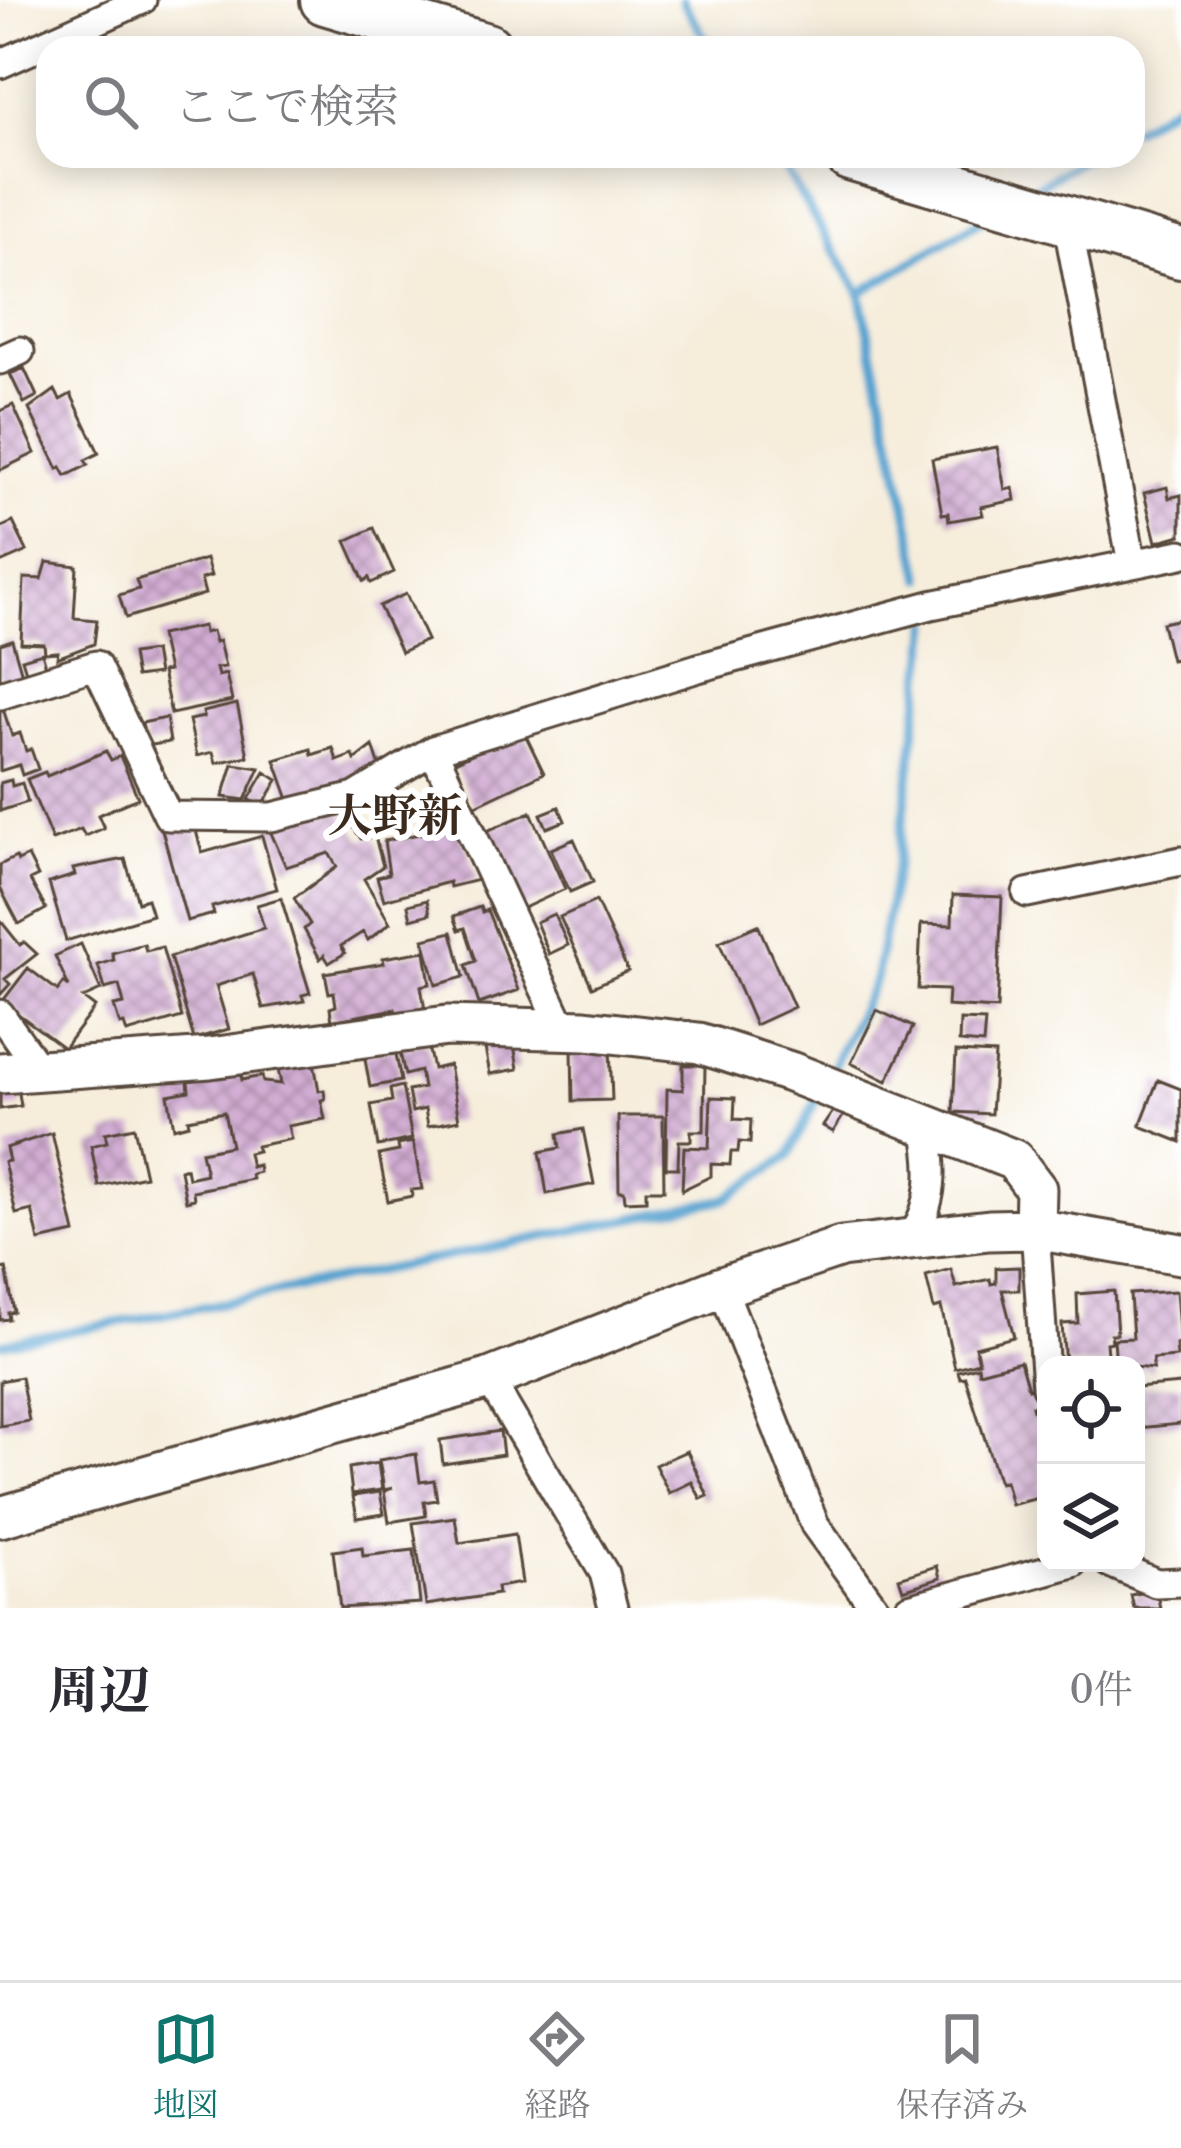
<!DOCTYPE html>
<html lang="ja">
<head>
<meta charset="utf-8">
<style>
  :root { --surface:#fff; --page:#f2f2f3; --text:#2b2b33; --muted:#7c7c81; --line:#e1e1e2; --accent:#0f766e }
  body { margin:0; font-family:"Libre Caslon Text","Noto Serif JP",serif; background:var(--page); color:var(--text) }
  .controls { position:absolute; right:36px; bottom:36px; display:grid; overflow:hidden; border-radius:24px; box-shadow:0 6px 30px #0003 }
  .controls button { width:108px; height:108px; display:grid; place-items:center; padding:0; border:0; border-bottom:3px solid var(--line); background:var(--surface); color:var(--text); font:60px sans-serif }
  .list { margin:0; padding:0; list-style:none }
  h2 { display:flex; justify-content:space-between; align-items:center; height:156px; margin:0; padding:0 48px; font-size:51px }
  h2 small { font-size:39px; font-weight:400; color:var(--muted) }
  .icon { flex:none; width:66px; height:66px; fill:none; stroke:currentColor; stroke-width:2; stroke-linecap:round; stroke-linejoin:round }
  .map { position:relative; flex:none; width:1181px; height:1608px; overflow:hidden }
  .search { position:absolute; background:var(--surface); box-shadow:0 6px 30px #0003; left:36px; right:36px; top:36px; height:132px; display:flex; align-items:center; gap:30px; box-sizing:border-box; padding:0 42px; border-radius:36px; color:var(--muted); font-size:45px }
  .sheet { height:372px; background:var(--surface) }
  nav { display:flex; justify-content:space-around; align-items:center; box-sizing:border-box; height:168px; border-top:3px solid var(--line); background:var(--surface); font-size:33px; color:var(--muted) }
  nav a { display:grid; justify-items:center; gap:6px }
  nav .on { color:var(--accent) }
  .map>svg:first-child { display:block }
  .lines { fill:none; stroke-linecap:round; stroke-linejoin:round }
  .stream { stroke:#57a3d0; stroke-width:9 }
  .building { fill:url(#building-cross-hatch) }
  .street-casing { stroke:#57473a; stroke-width:33 }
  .secondary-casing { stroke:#57473a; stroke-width:45 }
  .highway-casing { stroke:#57473a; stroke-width:54 }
  .street { stroke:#fff; stroke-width:27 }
  .secondary { stroke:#fff; stroke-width:39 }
  .highway { stroke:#fff; stroke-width:48 }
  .labels { text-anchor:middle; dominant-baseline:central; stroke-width:12; stroke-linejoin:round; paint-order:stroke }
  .neighbourhood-label { font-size:45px; font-weight:bold; fill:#3b2a1e; stroke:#fff }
</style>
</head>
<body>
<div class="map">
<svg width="1181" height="1608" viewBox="0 0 1181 1608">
  <defs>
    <pattern id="building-cross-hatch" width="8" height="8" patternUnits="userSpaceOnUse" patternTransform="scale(3)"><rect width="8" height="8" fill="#d2add4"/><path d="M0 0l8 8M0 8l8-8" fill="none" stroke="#ac8dab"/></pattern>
  </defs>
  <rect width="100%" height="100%" fill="#fff"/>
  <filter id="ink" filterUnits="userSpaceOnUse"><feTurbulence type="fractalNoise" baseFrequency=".00833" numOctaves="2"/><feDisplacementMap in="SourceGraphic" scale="24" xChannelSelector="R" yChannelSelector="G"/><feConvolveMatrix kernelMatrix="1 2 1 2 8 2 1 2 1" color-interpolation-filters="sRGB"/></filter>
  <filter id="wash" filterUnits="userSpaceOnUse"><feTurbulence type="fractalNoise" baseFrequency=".004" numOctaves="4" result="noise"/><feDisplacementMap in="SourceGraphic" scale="48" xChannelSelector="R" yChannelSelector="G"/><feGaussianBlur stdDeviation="2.7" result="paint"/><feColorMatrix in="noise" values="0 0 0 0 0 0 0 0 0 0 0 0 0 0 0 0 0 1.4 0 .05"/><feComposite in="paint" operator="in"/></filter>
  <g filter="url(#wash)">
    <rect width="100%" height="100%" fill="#f6eddb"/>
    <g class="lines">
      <path class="stream" d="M682 0 711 48
        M1133 129 1181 100
        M777 156 860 293 922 579
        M1031 190 1088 156
        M860 293 991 214
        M828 1077 875 980 898 858 930 624
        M0 1344 208 1306 726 1199 789 1156 820 1092"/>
    </g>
    <g id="blocks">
      <path class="building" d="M24 368 37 396 24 403 10 374Z
        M55 390 60 400 71 394 99 453 85 460 88 465 66 476 61 467 58 469 29 409Z
        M13 405 35 453 0 470V411Z
        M997 447 1005 490 1013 488 1015 500 981 507 983 515 949 521 948 513 942 514 932 459Z
        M1167 487 1169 498 1181 495V535L1156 542 1144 493Z
        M13 522 27 551 0 563V528Z
        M374 528 394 572 371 583 369 578 364 581 346 541Z
        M206 559 211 576 201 579 205 594 126 618 119 595 139 589 136 580Z
        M47 562 77 566 74 618 97 620 94 644 57 658 58 652 45 653 44 644 21 643 24 578 42 579Z
        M406 594 427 640 401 652 379 606Z
        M1181 619V658L1171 660 1162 623Z
        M203 626 204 633 212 631 215 642 219 641 225 667 216 668 218 676 226 674 232 701 171 714 162 672 168 671 160 635Z
        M12 640 23 678 0 685V644Z
        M154 651 158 674 136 677 132 654Z
        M42 653 46 666 26 672 22 659Z
        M0 700 12 736 20 733 26 751 31 749 38 769 22 775 19 765 0 771Z
        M237 704 248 756 216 763 213 752 197 756 189 720 204 717 203 712Z
        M166 718 170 742 146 746 142 723Z
        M523 730 544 773 474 806 453 763Z
        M373 746 380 767 361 784 292 808 275 760 311 749 312 755 333 748 337 761 353 755 355 760Z
        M106 751 111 760 120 756 138 798 98 815 104 828 85 836 81 829 52 840 27 779 45 772 47 776Z
        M233 764 260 768 245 800 223 797Z
        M265 772 278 780 262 807 249 799Z
        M11 780 12 786 22 783 28 802 0 811V783Z
        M559 807 565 821 547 828 541 814Z
        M341 809 361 839 375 837 383 866 364 879 390 923 368 940 363 932 341 946 345 953 329 963 324 955 320 959 304 929 310 924 294 898 337 867 329 853 286 867 268 826Z
        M531 812 565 889 517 911 482 833Z
        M185 824 195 827 202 853 262 836 277 889 212 907 214 914 187 921 162 830Z
        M459 826 478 880 450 887 449 882 384 900 377 877 389 874 384 841Z
        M574 839 593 882 570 892 551 849Z
        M28 856 38 876 30 880 46 909 19 924 0 888V865L16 857 18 861Z
        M125 859 138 902 147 899 152 915 66 941 49 883 75 875 73 869Z
        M953 895 1002 897 997 1009 947 1006 948 990 918 989 921 924 952 925Z
        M281 898 310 993 302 995 304 1001 263 1008 253 974 216 986 229 1029 194 1039 170 957 264 928 257 905Z
        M427 900 430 914 411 919 408 905Z
        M596 901 628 971 592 987 560 917Z
        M480 907 482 912 487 910 519 990 479 1004 466 965 476 961 465 928 459 930 454 916Z
        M554 914 568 945 549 954 536 922Z
        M0 920 20 945 24 942 37 954 5 979 10 984 0 995Z
        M758 925 794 1007 755 1025 719 942Z
        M452 932 464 977 436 985 424 939Z
        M81 944 101 990 83 998 95 1007 64 1048 2 1002 28 968 58 991 64 983 69 987 55 956Z
        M144 944 146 951 162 947 182 1017 127 1033 124 1024 120 1025 114 1006 124 1004 119 985 105 989 98 965 114 960 112 953Z
        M425 951 430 984 421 986 425 1010 396 1015 395 1009 332 1021 330 1008 336 1006 334 992 329 993 325 973 384 963 383 958Z
        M877 1010 913 1027 887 1081 851 1063Z
        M960 1020 985 1021 983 1044 959 1042Z
        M513 1038 518 1069 490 1074 484 1043Z
        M427 1042 433 1069 449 1065 459 1120 428 1126 425 1109 412 1112 408 1091 423 1088 420 1071 405 1075 399 1048Z
        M610 1047 612 1100 573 1101 572 1049Z
        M395 1049 401 1081 370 1087 364 1054Z
        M956 1052 995 1054 991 1114 953 1112Z
        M313 1057 319 1091 324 1090 325 1099 321 1100 325 1119 288 1126 291 1139 256 1146 258 1151 248 1153 251 1167 258 1165 259 1172 251 1174 252 1179 193 1191 194 1199 186 1201 180 1170 186 1168 188 1178 206 1174 201 1152 231 1146 224 1112 188 1119 189 1124 174 1128 168 1095 189 1091 188 1081 217 1076 239 1066 242 1080 262 1076 263 1082 281 1084 277 1064Z
        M683 1065H705L704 1131H691V1141H679L678 1168H666L667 1089 683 1090Z
        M1158 1080 1181 1089V1142L1140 1126Z
        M402 1086 412 1139 378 1146 371 1105 392 1101 390 1089Z
        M18 1087 21 1106 0 1109V1090Z
        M711 1097 735 1098 734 1119 751 1120 750 1143 739 1142 738 1152H731L730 1165 711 1164V1176L682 1190 684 1147 709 1148Z
        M836 1107 845 1113 833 1132 823 1126Z
        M618 1116H663L664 1190H646V1200L625 1201 624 1191H619Z
        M134 1127 145 1176 99 1186 91 1146 107 1142 105 1133Z
        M583 1129 594 1184 547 1194 540 1152 560 1148 558 1134Z
        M52 1133 75 1233 39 1241 32 1210 16 1214 4 1162 9 1161 6 1148Z
        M413 1142 422 1189 411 1190 412 1196 388 1201 379 1155 399 1151 398 1145Z
        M1019 1267V1290H1002L1014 1337 975 1347 979 1362 955 1368 941 1307 934 1309 926 1276 951 1269 956 1287 990 1279 991 1284 996 1283V1268Z
        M6 1268 14 1312 8 1313 9 1319 0 1320V1269Z
        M1114 1291 1117 1334H1111L1112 1342 1106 1343 1108 1365H1065L1062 1324 1078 1323 1077 1294Z
        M1176 1291 1180 1343 1176 1344 1177 1357 1153 1359V1369L1116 1365 1114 1339 1133 1338 1130 1294Z
        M1020 1361 1028 1389 1034 1387 1039 1404 1032 1406 1046 1458 1043 1471 1046 1496 1011 1505 1005 1481 999 1483 965 1377 960 1378 958 1371 978 1366 979 1372Z
        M21 1377 29 1421 0 1426V1381Z
        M1181 1384V1424L1136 1428V1388Z
        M500 1431 503 1455 443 1464 440 1440Z
        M687 1451 708 1496 701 1499 692 1482 669 1493 655 1465Z
        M416 1454 420 1482 434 1480 437 1500 424 1502 426 1516 389 1522 384 1491 393 1488 384 1490 379 1460Z
        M378 1463 382 1490 352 1494 349 1468Z
        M380 1492 384 1514 357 1518 353 1496Z
        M455 1517 459 1543 515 1534 522 1583 497 1587 498 1594 426 1605 413 1523Z
        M362 1547 363 1556 414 1550 420 1603 340 1608 333 1551Z
        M937 1566 940 1578 903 1590 899 1578Z
        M1156 1590 1160 1608H1134L1131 1595Z"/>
    </g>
  </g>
  <g filter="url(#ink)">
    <use href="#blocks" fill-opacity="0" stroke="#57473a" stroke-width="3"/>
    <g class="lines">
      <g class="street-casing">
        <path id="street" d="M0 64 142 0
          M1067 221 1132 563
          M0 360 20 351
          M0 695 96 665 168 816 272 817 355 797 433 750 698 668 931 605 1181 554
          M433 750 563 1029
          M1027 893 1181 861
          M0 1014 41 1072
          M1035 1229 1046 1387
          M911 1239C935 1201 934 1168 926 1126
          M722 1287 815 1525 875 1608
          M489 1379 604 1573 613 1608
          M1110 1563 1156 1583 1181 1582
          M909 1608 1073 1563"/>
      </g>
      <g class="secondary-casing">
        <path id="secondary" d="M0 1073 210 1058 447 1026 585 1030 699 1043 790 1072 1014 1160 1036 1189 1035 1229
          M0 1517 489 1379 722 1287 841 1247 989 1230 1035 1229 1181 1254"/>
      </g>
      <g class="highway-casing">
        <path id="highway" d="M325 0 487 48
          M850 156 1181 254"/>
      </g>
      <use href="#street" class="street"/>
      <use href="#secondary" class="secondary"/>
      <use href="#highway" class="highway"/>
    </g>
  </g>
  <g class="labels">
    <g class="neighbourhood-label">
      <text x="395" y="815">大野新</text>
    </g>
  </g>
</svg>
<div class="controls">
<button><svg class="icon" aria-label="locate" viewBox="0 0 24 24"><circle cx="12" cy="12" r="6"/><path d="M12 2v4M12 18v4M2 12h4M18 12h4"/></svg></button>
<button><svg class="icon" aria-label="layers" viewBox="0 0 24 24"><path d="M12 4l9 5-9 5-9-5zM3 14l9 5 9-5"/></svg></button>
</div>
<div class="search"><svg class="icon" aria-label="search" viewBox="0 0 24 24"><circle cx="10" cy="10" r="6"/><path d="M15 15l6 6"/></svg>ここで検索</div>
</div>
<section class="sheet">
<h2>周辺<small>0件</small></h2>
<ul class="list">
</ul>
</section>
<nav>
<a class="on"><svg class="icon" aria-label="map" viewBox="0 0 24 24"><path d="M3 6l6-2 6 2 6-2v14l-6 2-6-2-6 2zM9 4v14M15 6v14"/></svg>地図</a>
<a><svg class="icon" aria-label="directions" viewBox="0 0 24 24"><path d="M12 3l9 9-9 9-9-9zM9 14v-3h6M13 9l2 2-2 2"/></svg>経路</a>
<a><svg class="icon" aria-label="saved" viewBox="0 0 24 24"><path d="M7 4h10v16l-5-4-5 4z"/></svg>保存済み</a>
</nav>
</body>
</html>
